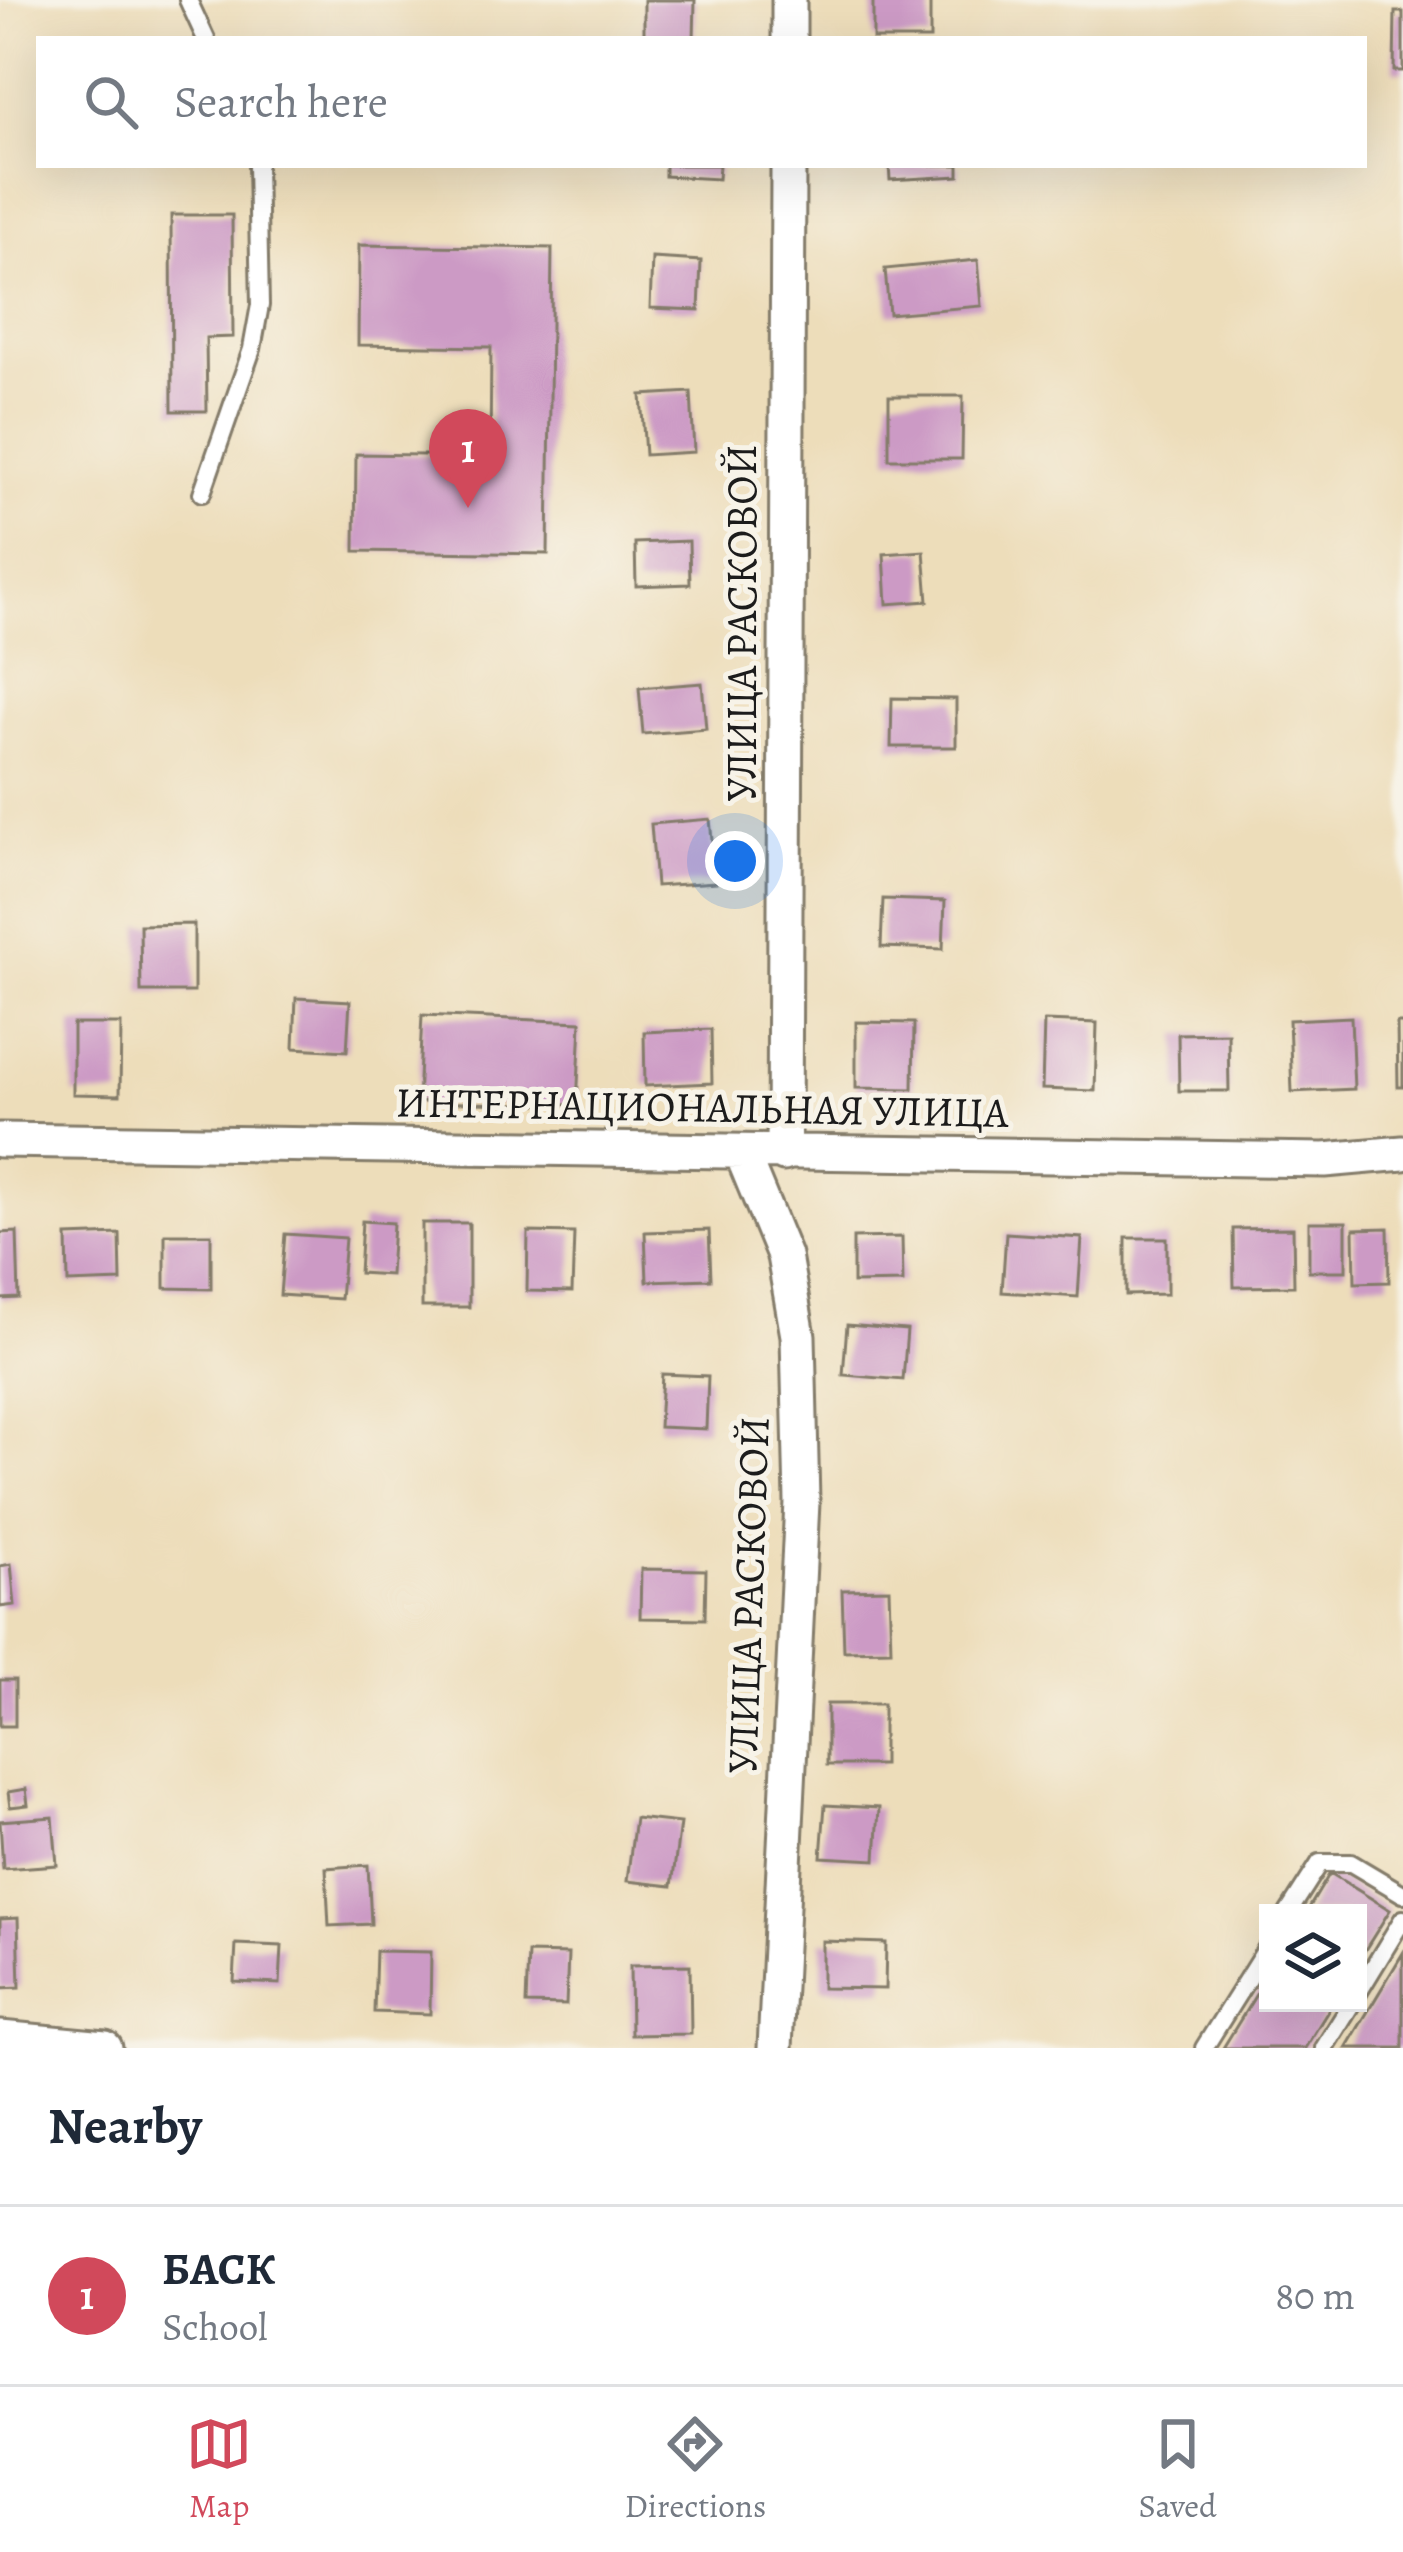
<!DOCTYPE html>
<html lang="en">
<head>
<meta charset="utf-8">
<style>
  :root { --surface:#fff; --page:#f2f2f3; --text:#1f2937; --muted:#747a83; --line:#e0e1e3; --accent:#d1495b }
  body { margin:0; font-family:Alegreya,serif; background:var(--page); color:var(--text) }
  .controls { position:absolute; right:36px; bottom:36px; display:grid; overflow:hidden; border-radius:0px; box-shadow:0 12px 48px #0002 }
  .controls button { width:108px; height:108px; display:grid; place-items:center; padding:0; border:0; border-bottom:3px solid var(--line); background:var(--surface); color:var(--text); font:60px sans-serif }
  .you { position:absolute; left:735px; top:861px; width:42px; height:42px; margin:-30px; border:9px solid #fff; border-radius:50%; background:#1a73e8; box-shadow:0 0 0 18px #1a73e833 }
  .badge { display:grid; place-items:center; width:78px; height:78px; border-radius:50%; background:var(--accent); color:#fff; font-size:39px; font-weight:700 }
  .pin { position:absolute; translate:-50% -99px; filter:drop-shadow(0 3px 6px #0008) }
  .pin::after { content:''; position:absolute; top:63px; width:42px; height:36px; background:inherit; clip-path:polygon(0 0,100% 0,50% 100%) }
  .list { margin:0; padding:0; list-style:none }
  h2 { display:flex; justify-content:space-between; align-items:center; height:156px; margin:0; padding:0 48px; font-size:51px }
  h2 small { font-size:39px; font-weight:400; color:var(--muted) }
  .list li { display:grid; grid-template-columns:78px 1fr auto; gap:36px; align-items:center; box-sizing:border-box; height:180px; padding:0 48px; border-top:3px solid var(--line) }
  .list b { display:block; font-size:45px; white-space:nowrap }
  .list p { margin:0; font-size:39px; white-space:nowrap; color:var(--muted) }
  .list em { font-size:39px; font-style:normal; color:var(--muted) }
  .icon { flex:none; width:66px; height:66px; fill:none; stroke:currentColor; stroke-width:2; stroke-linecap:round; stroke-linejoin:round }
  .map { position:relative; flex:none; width:1403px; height:2048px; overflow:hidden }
  .search { position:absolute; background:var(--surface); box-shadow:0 12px 48px #0002; left:36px; right:36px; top:36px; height:132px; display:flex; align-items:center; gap:30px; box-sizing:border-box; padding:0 42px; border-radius:0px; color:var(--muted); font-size:45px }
  .sheet { height:336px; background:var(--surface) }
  nav { display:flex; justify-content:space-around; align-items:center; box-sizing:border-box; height:168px; border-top:3px solid var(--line); background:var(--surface); font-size:33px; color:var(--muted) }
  nav a { display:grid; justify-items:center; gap:6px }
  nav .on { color:var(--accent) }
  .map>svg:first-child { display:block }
  .building { fill:#cc9ac5 }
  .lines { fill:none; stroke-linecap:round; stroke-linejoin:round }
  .service-casing { stroke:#847c6b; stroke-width:22 }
  .minor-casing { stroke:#847c6b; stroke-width:39 }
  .service { stroke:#fff; stroke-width:16 }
  .minor { stroke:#fff; stroke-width:33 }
  .labels { text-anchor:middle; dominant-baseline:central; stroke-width:10; stroke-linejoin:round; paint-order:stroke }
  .street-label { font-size:42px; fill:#1c1c1c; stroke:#f7f3e8 }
</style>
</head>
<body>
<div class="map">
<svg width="1403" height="2048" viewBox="0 0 1403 2048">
  <rect width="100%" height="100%" fill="#f7f3e8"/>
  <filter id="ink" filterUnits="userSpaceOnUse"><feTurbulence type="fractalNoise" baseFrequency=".00833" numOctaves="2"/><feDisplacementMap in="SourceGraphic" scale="24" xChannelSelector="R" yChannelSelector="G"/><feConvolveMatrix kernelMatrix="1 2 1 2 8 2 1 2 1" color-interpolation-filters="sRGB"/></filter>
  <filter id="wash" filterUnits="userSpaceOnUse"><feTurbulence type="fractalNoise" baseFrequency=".004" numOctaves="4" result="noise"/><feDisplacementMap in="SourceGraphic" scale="48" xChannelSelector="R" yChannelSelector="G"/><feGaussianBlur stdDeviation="2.7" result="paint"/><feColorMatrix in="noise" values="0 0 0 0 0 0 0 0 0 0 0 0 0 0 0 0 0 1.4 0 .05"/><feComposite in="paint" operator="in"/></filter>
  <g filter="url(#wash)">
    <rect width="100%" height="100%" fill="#edddba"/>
    <g id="blocks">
      <path class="building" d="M644 0H695L694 39H644Z
        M873 0H930V39H873Z
        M1395 12H1403V71H1394Z
        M665 165H719L718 179 665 176Z
        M889 165H959V176L890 180Z
        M171 215H232L233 337 206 338 207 411H172Z
        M359 245 552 248 548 554 355 551 356 454 490 456 491 347 358 345Z
        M652 258 701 261 699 310 650 308Z
        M978 260 982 306 889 314 885 269Z
        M691 392 694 452 645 455 641 395Z
        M889 396H963L962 459H889Z
        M689 541 690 584 636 586 635 543Z
        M924 551 928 601 887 604 884 554Z
        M702 683 706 729 643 734 639 688Z
        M892 698 956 699V747H891Z
        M710 819 716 882 656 886 651 824Z
        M883 899 945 901 943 949 881 947Z
        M194 924V992H141L140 925Z
        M296 998 350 1001 347 1051 294 1048Z
        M422 1015 581 1022 577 1105 418 1102Z
        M1351 1017 1354 1089 1292 1092 1289 1020Z
        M1044 1021 1097 1023 1095 1091 1042 1089Z
        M856 1022 914 1023 913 1089 856 1088Z
        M1397 1023H1403V1087H1398Z
        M73 1024H121L120 1095 73 1094Z
        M711 1029 712 1083 645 1086 644 1032Z
        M1228 1033 1229 1091H1179L1178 1034Z
        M362 1221 393 1223 390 1275 359 1273Z
        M1309 1222H1346V1271H1309Z
        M422 1223H469V1307H422Z
        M1293 1228 1294 1286 1234 1287 1233 1229Z
        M1388 1228 1389 1282 1355 1283 1354 1229Z
        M709 1230 711 1279 647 1281 645 1232Z
        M17 1232 19 1298 0 1299V1233Z
        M528 1232 574 1233 572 1292 527 1291Z
        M1006 1233 1082 1238 1078 1297 1002 1292Z
        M120 1234 121 1281 68 1283 67 1236Z
        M165 1234H211V1289L165 1288Z
        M285 1234 345 1238 340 1299 280 1295Z
        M902 1237 903 1282 853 1283V1238Z
        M1126 1238H1167V1294L1126 1295Z
        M847 1325 907 1330 903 1380 843 1375Z
        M662 1374 708 1376 706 1429 659 1427Z
        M11 1564 15 1605 0 1607V1566Z
        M641 1569 706 1570 705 1619 640 1618Z
        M889 1589 891 1650 844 1651 842 1590Z
        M0 1680H15V1726H0Z
        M827 1704H883V1765H827Z
        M26 1789 28 1805 10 1807 8 1792Z
        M825 1805 879 1808 876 1860 821 1857Z
        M53 1817 57 1865 3 1869 0 1821Z
        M635 1818 680 1823 672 1886 627 1881Z
        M368 1865 371 1924 329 1926 326 1868Z
        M1330 1873 1390 1910 1358 1961V1913H1306Z
        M18 1918 20 1987 0 1988V1919Z
        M822 1941 886 1943 885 1989 822 1988Z
        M236 1944 282 1946 280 1984 234 1982Z
        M376 1951 431 1952 430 2014 374 2012Z
        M528 1953 568 1954 566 2005 526 2004Z
        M1403 1953V2048H1346Z
        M690 1965 691 2034 631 2035 630 1966Z
        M1268 1975V2003H1333L1305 2048H1223Z"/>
    </g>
  </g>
  <g filter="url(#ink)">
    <use href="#blocks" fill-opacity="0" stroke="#847c6b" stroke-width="3"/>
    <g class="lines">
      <g class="service-casing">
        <path id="service" d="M188 0 206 39
          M202 493 252 349 260 305 257 165
          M1288 1913 1320 1863H1351L1403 1894
          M1358 1993 1403 1919
          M1204 2048 1268 1946
          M1324 2048 1352 2003"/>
      </g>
      <g class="minor-casing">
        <path id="minor" d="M789 39V0
          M0 1140 1325 1160 1403 1153
          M742 1154 784 1256 798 1336 802 1502 775 2048
          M784 1154 788 165
          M0 2038 105 2048"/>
      </g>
      <use href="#service" class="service"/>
      <use href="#minor" class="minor"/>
    </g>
  </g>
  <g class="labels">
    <g class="street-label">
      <text transform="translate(741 623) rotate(-90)">УЛИЦА РАСКОВОЙ</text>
      <text transform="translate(702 1107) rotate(1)">ИНТЕРНАЦИОНАЛЬНАЯ УЛИЦА</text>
      <text transform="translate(748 1595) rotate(-88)">УЛИЦА РАСКОВОЙ</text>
    </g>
  </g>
</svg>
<div class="controls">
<button><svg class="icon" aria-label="layers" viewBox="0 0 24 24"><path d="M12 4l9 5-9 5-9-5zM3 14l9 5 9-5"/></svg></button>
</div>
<div class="you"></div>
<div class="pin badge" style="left:468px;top:508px">1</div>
<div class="search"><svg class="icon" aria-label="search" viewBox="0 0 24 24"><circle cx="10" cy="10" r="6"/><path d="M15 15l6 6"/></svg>Search here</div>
</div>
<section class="sheet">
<h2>Nearby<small></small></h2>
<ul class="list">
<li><span class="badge">1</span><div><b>БАСК</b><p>School</p></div><em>80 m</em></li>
</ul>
</section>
<nav>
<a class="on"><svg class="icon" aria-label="map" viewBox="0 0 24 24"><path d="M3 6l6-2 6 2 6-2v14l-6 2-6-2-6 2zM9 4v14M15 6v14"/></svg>Map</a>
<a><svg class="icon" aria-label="directions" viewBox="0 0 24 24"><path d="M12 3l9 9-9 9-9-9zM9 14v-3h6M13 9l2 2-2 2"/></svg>Directions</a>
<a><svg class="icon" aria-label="saved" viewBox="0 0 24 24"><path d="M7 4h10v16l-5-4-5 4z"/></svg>Saved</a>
</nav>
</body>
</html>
